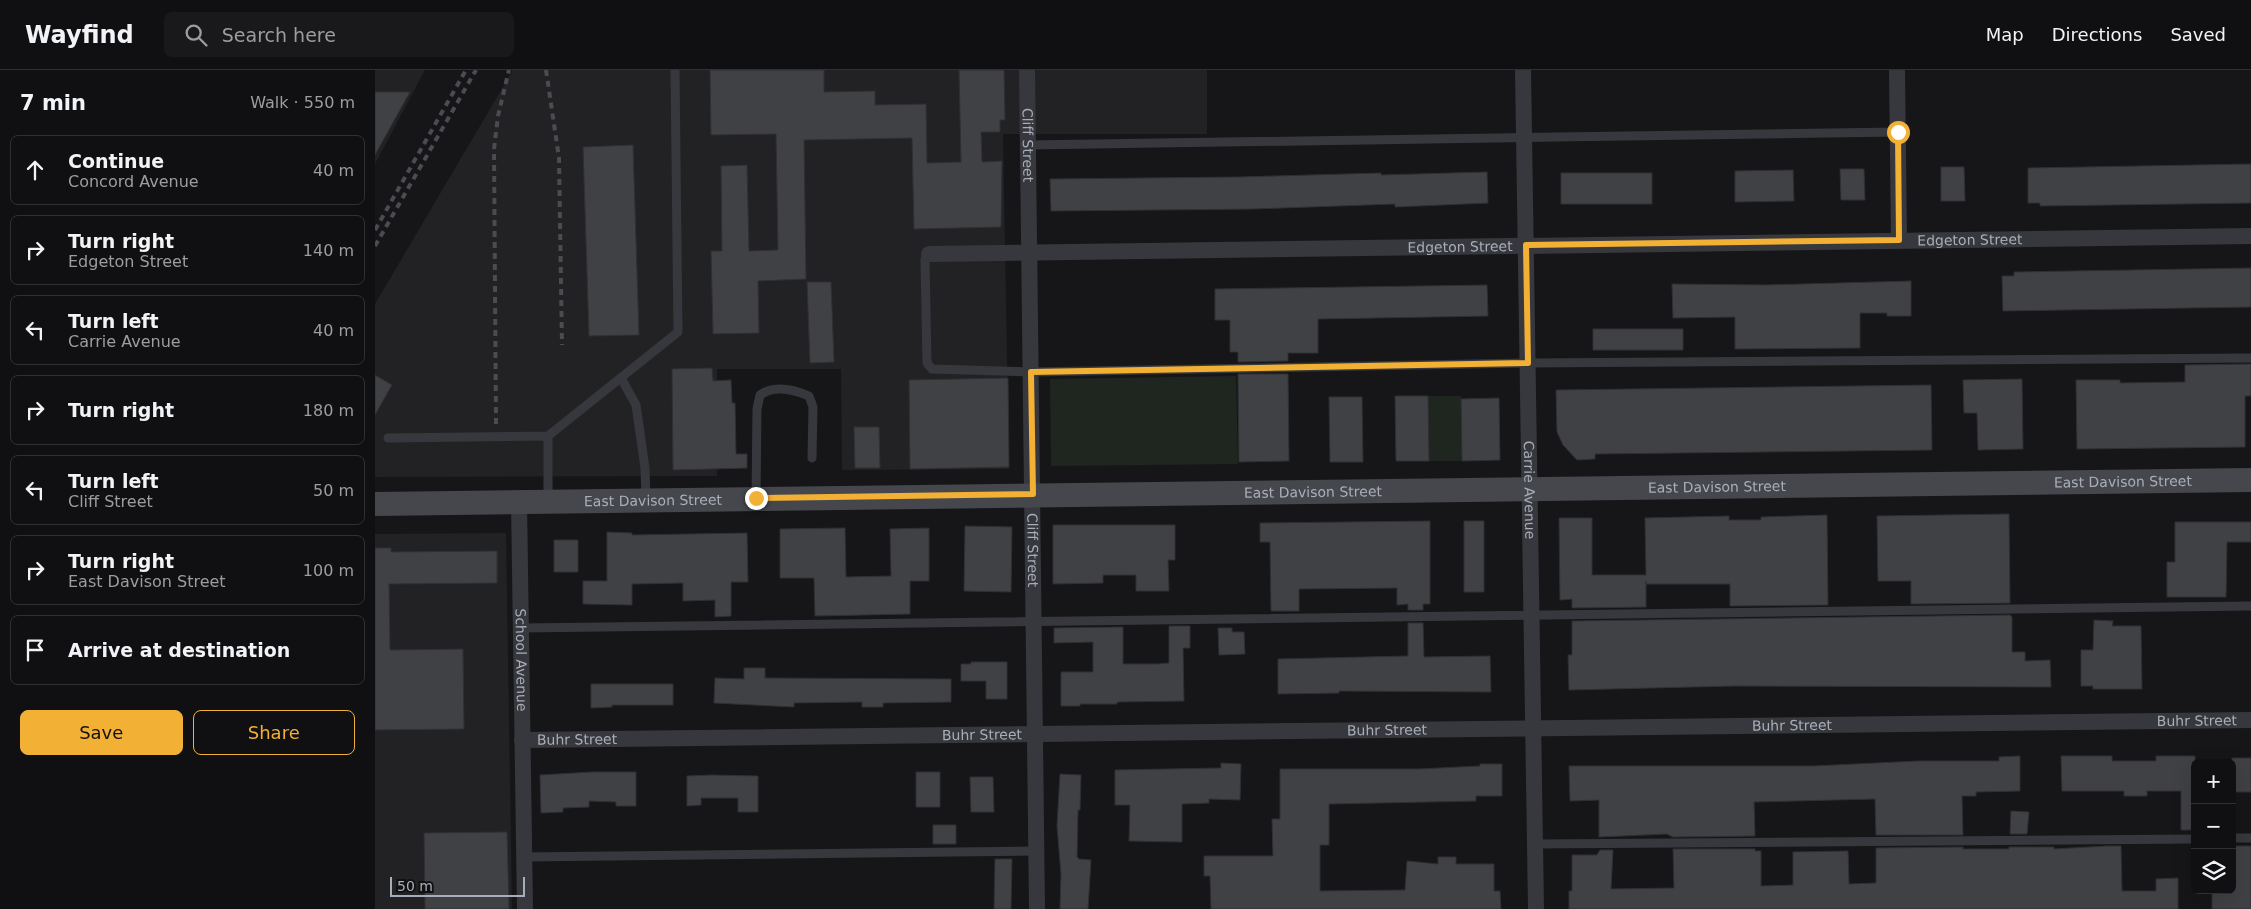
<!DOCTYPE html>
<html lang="en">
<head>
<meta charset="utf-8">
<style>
  :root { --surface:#101012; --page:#19191b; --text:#f1f3f6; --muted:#9c9d9f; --line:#303032; --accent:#f2b134 }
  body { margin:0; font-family:"DejaVu Sans",sans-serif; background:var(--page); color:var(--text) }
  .controls { position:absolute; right:15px; bottom:15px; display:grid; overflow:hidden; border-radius:8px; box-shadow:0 5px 20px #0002 }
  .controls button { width:45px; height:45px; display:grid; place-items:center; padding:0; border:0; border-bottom:1px solid var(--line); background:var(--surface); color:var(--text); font:25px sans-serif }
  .scale { position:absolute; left:15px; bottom:12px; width:135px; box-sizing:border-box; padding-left:5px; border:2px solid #a8adb8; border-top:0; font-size:14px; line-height:18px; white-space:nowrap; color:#a8adb8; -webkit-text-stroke:4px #111113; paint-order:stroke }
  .stop { position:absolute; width:15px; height:15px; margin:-11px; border:4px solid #f2b134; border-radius:50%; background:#fff }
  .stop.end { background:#f2b134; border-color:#fff; box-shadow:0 1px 5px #0008 }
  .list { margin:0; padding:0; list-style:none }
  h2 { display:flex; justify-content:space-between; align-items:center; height:65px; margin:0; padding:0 20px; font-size:21px }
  h2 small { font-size:16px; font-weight:400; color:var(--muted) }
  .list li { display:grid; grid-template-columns:32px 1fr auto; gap:15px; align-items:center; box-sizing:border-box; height:70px; margin:0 10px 10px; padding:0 10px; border:1px solid var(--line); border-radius:8px }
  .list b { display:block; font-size:19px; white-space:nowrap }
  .list p { margin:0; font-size:16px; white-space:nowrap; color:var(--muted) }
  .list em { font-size:16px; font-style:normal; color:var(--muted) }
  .actions { display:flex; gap:10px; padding:15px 20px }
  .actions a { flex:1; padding:11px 0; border:1px solid var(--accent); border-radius:8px; text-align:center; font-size:18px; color:var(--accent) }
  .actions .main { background:var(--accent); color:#111 }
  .icon { flex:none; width:28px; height:28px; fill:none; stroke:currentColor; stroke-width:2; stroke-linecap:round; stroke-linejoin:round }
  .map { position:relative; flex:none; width:1876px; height:839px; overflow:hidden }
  header { display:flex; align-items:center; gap:30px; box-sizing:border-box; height:70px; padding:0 25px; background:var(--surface); border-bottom:1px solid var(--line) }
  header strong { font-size:24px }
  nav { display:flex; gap:28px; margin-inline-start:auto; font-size:18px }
  .search { width:350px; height:45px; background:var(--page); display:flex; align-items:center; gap:12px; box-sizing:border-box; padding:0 18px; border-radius:8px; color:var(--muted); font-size:19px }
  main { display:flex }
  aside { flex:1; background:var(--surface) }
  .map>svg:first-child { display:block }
  .built { fill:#222225 }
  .green { fill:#1e261f }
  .building { fill:#404145; stroke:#303034 }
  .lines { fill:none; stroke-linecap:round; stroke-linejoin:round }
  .service { stroke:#37383d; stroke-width:9 }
  .minor { stroke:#37383d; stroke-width:16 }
  .secondary { stroke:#45474d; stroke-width:24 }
  .rail { stroke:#4a4c52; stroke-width:4; stroke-dasharray:6 5; stroke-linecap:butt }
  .route { stroke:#f2b134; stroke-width:6 }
  .labels { text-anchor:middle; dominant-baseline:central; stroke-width:5; stroke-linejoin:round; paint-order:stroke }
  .street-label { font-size:14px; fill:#a8adb8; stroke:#111113 }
</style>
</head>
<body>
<header>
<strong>Wayfind</strong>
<div class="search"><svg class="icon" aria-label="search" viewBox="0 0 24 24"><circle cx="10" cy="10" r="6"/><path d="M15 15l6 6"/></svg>Search here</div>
<nav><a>Map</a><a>Directions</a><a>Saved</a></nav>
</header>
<main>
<aside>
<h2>7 min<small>Walk · 550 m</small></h2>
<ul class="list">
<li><svg class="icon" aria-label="ahead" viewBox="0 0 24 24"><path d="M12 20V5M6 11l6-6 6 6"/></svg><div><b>Continue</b><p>Concord Avenue</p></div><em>40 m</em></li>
<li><svg class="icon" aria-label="right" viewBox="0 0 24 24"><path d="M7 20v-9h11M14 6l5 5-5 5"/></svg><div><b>Turn right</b><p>Edgeton Street</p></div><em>140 m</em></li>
<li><svg class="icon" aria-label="left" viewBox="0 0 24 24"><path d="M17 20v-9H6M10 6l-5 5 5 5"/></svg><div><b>Turn left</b><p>Carrie Avenue</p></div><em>40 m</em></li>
<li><svg class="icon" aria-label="right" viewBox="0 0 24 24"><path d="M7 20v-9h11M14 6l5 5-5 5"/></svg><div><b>Turn right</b></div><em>180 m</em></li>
<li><svg class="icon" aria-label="left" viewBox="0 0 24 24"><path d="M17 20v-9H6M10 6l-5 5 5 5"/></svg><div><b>Turn left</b><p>Cliff Street</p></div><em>50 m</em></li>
<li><svg class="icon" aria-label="right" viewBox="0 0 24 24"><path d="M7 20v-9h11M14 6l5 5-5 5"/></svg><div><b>Turn right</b><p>East Davison Street</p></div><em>100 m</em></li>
<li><svg class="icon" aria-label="arrive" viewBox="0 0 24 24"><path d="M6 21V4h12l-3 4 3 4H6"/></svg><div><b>Arrive at destination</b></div></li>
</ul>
<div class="actions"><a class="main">Save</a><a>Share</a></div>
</aside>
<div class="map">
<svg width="1876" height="839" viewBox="0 0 1876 839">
  <rect width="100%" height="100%" fill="#161618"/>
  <path class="built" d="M0 0H50L0 94Z
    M138 0H832V64H628L634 399 467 400 466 299H342V406L0 407V234Z
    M131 463 137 839H0V464Z"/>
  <path class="green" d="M861 306 863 394 676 396 675 309Z
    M1053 326H1086L1087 391H1054Z"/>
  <path class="building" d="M335 0H449V22L500 21V35L551 34 552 93 586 92 584 0H629L630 50H625V62H606L607 92 627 91 626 157 539 159 537 68 429 70 431 209 383 211 384 263 338 264 336 181H347L346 96 372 95 374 181 403 180 401 64 336 65Z
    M0 22H35L0 85Z
    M258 75 264 265 214 266 208 77Z
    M1876 94V133L1665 136V133H1653V98Z
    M1566 97H1589L1590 131H1566Z
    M1465 99H1489L1490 130H1466Z
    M1418 100 1419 131 1360 132V101Z
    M1112 102 1113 133 1020 137V134L878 139 676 141 675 109 864 107 1006 103V105Z
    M1186 103H1277V134H1186Z
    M1876 198V237L1628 241 1627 206H1639V202Z
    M1536 211V246H1512V243H1485V278L1360 279V247L1298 248 1297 214 1391 215Z
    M432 212H456L459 292 435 293Z
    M1112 215 1113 246 943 249V283H913V291L863 292V282H855V250H840V219Z
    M1218 259H1308V280H1218Z
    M1876 294V326H1870V377L1702 379 1701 310H1745V313L1810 312V295Z
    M337 298 338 311 356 310 357 333H360L361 384H372V398L298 400 297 299Z
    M863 304H913L914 391 864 392Z
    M0 305 17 315 0 345Z
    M633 308 634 397 535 399 534 310Z
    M1647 309 1648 379 1603 380 1602 343H1589L1588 310Z
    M1556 315 1557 380 1220 384V389L1202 390 1188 375 1182 362 1181 320Z
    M1020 326H1053L1054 391H1021Z
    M954 327H987L988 392H955Z
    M1124 328 1125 390 1087 391 1086 329Z
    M479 357H504L505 398H480Z
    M1634 444 1635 533 1536 534V511H1503L1502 446Z
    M1452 445 1453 535 1355 536V514H1271V511V537L1197 538V529L1185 530 1184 448H1217V505H1271L1270 448 1354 446V450H1386V447Z
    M1055 451V534H1048V540H1033V534L1022 535V518L924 519V541H896L895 472H885V453Z
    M1089 451H1109V522H1089Z
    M1800 452H1876V472H1852L1851 527H1792V492H1800Z
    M678 455H800V490H793L794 521H761V505H728V513L678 514Z
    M590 456 637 457 636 522 589 521Z
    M470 458 471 507 516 506 515 459 554 458V511H535V544L440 546 439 508H405V459Z
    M232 462 257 463V465L372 463 373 512H356V546L340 547V530L308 531V513L257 514V535L208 534V511H232Z
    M179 470H203V502H179Z
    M0 478H16V482L122 481V513L14 514 15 580 88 579 89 659 0 660Z
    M1635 545 1637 547V582H1650V591L1675 590 1676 617 1358 616 1194 620 1193 585H1197V551Z
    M1719 550 1738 551 1737 556H1766L1767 619H1718V616H1706V580H1718Z
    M1033 553H1048L1049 587 1115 586 1116 622 964 621V623L903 624V589L1033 586Z
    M794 556H815V578H808L809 631 742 632V634H705V636H686V602H718V572L679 573V558L748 557V594H783L794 593Z
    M843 558H857V562H869L870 584 844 585Z
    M596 592H632V629H611V611H586V594H596Z
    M369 598H390V608L576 609V632L508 633V637H487V632L419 633V637L339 633 340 608 369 609Z
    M216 614H298V635H237V637L216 638Z
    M1645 686V721L1601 722V726H1587L1588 765H1501L1500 729 1379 732 1380 766 1298 767 1292 764 1224 767V730L1195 731 1194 696H1438L1543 691H1624V687Z
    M1686 686H1737V691H1781V686H1820V760H1806V721H1772V726H1749V721H1687Z
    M1857 688H1876V722H1857Z
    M846 693 866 694 865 730 834 729V733L807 734V772L754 771 755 735H740V700L846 698Z
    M1105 694H1127V726H1101V731L954 734V775H945V821L1030 820 1032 791 1063 794V787H1081V794H1119V821H1125L1126 839H836L835 806H829V786H898L897 749H905V699H1044L1105 696Z
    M217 702H261V736H241V732L214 731V737L188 738V742L166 743 165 705Z
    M541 702H565V737H541Z
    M685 704 706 705 705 740H703L702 787 704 789 716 790 713 839H685L686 804 682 756Z
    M336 705 383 706V742H363V728H326V735L312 736V706Z
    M595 707H618L619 742H596Z
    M1636 741 1654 742 1652 764H1635Z
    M558 755H581V774H558Z
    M132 762 134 839H50L49 763Z
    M1732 776H1746L1747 821H1781V809L1803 808V839H1194V821H1197V785H1222L1225 780H1238L1236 819 1299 818 1298 779H1380V781H1386V816L1418 815V782L1473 781 1474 814 1501 813V778L1588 777V779H1634V777H1679V779Z
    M1857 776H1876V839H1837V820H1857Z
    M620 789H637L636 839H619Z"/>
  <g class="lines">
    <path class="service" d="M653 75 1523 62
      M554 184 550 189 552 293 557 299 656 302 1153 293 1876 288
      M246 308 261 335 270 398 271 429
      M13 368 173 366
      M381 428 382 339 385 325C399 315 418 319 434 326L438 337 437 388
      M173 430V366L303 262 300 0
      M146 558 1876 536
      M1857 768H1876
      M1160 774 1820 769
      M149 787 662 781"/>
    <g class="minor">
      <path id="s1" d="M652 0 662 839"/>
      <path id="s2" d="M1148 0 1161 839"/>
      <path d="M1522 0 1524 170"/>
      <path id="s3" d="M554 184 1876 166"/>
      <path id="s4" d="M144 431 150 839"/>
      <path id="s5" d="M147 670 1876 650"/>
    </g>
    <path class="secondary" id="s6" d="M0 434 1876 410"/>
    <path class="rail" d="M171 0 184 88 187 275
      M0 160 91 0
      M0 176 101 0
      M121 354 119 79 123 46 134 0"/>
  </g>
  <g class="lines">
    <path class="route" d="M381 428 658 424 656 302 1153 293 1151 175 1524 170 1523 62"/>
  </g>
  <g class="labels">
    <g class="street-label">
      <text stroke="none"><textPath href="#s1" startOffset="75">Cliff Street</textPath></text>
      <text stroke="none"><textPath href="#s3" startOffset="1041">Edgeton Street</textPath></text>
      <text stroke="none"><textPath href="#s3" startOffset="531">Edgeton Street</textPath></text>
      <text stroke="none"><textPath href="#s6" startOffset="1748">East Davison Street</textPath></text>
      <text stroke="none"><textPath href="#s6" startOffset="1342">East Davison Street</textPath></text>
      <text stroke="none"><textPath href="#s2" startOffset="420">Carrie Avenue</textPath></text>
      <text stroke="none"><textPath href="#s6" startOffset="938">East Davison Street</textPath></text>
      <text stroke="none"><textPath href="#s6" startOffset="278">East Davison Street</textPath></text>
      <text stroke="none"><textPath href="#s1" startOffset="480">Cliff Street</textPath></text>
      <text stroke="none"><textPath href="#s4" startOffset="159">School Avenue</textPath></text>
      <text stroke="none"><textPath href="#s5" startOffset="1675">Buhr Street</textPath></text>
      <text stroke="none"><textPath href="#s5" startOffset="1270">Buhr Street</textPath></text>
      <text stroke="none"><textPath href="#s5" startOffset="865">Buhr Street</textPath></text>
      <text stroke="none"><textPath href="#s5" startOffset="460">Buhr Street</textPath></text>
      <text stroke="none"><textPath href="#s5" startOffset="55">Buhr Street</textPath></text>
    </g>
  </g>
</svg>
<div class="controls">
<button>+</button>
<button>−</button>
<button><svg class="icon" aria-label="layers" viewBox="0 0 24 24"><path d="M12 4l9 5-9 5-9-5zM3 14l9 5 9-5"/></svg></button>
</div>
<div class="scale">50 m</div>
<div class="stop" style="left:1523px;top:62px"></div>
<div class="stop end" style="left:381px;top:428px"></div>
</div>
</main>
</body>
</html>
